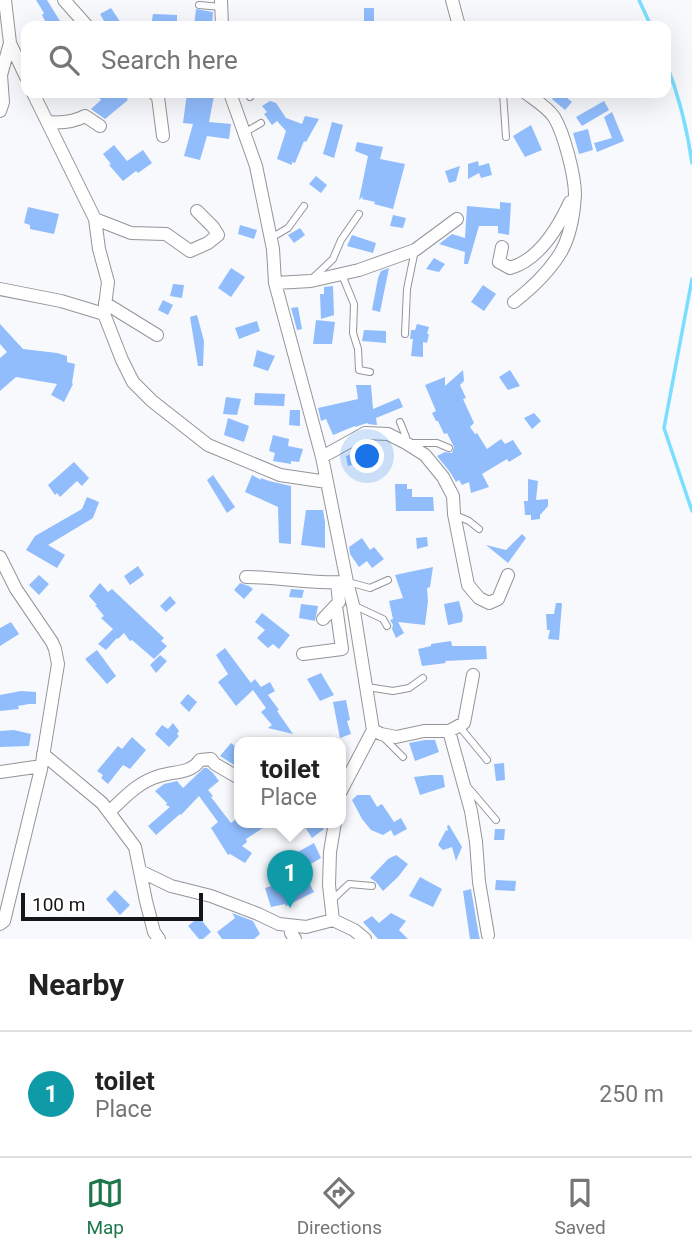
<!DOCTYPE html>
<html lang="en">
<head>
<meta charset="utf-8">
<style>
  :root { --surface:#fff; --page:#f2f2f2; --text:#222; --muted:#767676; --line:#e0e0e0; --accent:#1d774b }
  body { margin:0; font-family:Roboto,sans-serif; background:var(--page); color:var(--text) }
  .scale { position:absolute; left:21px; bottom:18px; width:182px; box-sizing:border-box; padding-left:7px; border:4px solid #151617; border-top:0; font-size:19px; line-height:24px; white-space:nowrap; color:#151617; -webkit-text-stroke:5px #fff; paint-order:stroke }
  .you { position:absolute; left:368px; top:457px; width:24px; height:24px; margin:-18px; border:5px solid #fff; border-radius:50%; background:#1a73e8; box-shadow:0 0 0 10px #1a73e833 }
  .badge { display:grid; place-items:center; width:46px; height:46px; border-radius:50%; background:var(--accent); color:#fff; font-size:23px; font-weight:700 }
  .pin { position:absolute; translate:-50% -58px; filter:drop-shadow(0 2px 4px #0008) }
  .pin::after { content:''; position:absolute; top:37px; width:24px; height:21px; background:inherit; clip-path:polygon(0 0,100% 0,50% 100%) }
  .popup { position:absolute; left:234px; top:737px; width:112px; height:91px; box-sizing:border-box; display:grid; place-content:center; border-radius:14px; background:var(--surface); filter:drop-shadow(0 2px 5px #0005); font-size:23px; white-space:nowrap; color:var(--muted) }
  .popup b { font-size:26px; color:var(--text) }
  .popup::after { content:''; position:absolute; left:50%; top:100%; margin-left:-14px; border:14px solid transparent; border-top-color:var(--surface) }
  .list { margin:0; padding:0; list-style:none }
  h2 { display:flex; justify-content:space-between; align-items:center; height:91px; margin:0; padding:0 28px; font-size:30px }
  h2 small { font-size:23px; font-weight:400; color:var(--muted) }
  .list li { display:grid; grid-template-columns:46px 1fr auto; gap:21px; align-items:center; box-sizing:border-box; height:126px; padding:0 28px; border-top:2px solid var(--line) }
  .list b { display:block; font-size:26px; white-space:nowrap }
  .list p { margin:0; font-size:23px; white-space:nowrap; color:var(--muted) }
  .list em { font-size:23px; font-style:normal; color:var(--muted) }
  .icon { flex:none; width:38px; height:38px; fill:none; stroke:currentColor; stroke-width:2; stroke-linecap:round; stroke-linejoin:round }
  .map { position:relative; flex:none; width:692px; height:939px; overflow:hidden }
  .search { position:absolute; background:var(--surface); box-shadow:0 7px 28px #0002; left:21px; right:21px; top:21px; height:77px; display:flex; align-items:center; gap:18px; box-sizing:border-box; padding:0 24px; border-radius:14px; color:var(--muted); font-size:26px }
  .sheet { height:217px; background:var(--surface) }
  nav { display:flex; justify-content:space-around; align-items:center; box-sizing:border-box; height:98px; border-top:2px solid var(--line); background:var(--surface); font-size:19px; color:var(--muted) }
  nav a { display:grid; justify-items:center; gap:4px }
  nav .on { color:var(--accent) }
  .map>svg:first-child { display:block }
  .lines { fill:none; stroke-linecap:round; stroke-linejoin:round }
  .stream { stroke:#7bdefe; stroke-width:3.5 }
  .building { fill:#91bdfd }
  .service-casing { stroke:#939598; stroke-width:8 }
  .minor-casing { stroke:#939598; stroke-width:14 }
  .service { stroke:#fff; stroke-width:6 }
  .minor { stroke:#fff; stroke-width:12 }
</style>
</head>
<body>
<div class="map">
<svg width="692" height="939" viewBox="0 0 692 939">
  <rect width="100%" height="100%" fill="#f7f9fd"/>
  <g class="lines">
    <path class="stream" d="M639 0 651 26
      M666 63C679 96 687 127 692 163
      M692 279 664 428 692 511"/>
  </g>
  <path class="building" d="M36 0H47L63 26H48L42 15 44 13Z
    M111 8 121 23 115 26H101L104 21 100 14Z
    M364 8H374V26H364Z
    M196 9 213 12 212 26H194Z
    M153 14 177 15V26H151Z
    M95 93H122L128 100 105 119 91 109 101 100Z
    M187 93H199L214 96 209 122 231 124 229 139 207 136 200 160 184 156 193 124 183 123Z
    M557 93H569L566 97 572 102 565 110 552 99Z
    M270 101 276 103 286 118 302 124 305 116 319 119 306 142 304 141 295 163 292 162V165L277 159 286 131 277 121 272 125 264 114 267 112 262 106Z
    M604 101 609 110 582 126 576 117Z
    M612 112 624 141 597 152 594 143 612 138 604 117Z
    M332 122 343 125 334 158 323 154Z
    M531 125 542 150 525 157 513 136Z
    M588 129 593 150 579 154 573 133Z
    M357 142 383 147 380 159 405 164 393 209 374 204 375 202 362 199 363 196 359 200 368 156 355 151Z
    M114 145 127 161 143 150 152 163 138 173 136 171 123 181 109 165 111 164 103 154Z
    M478 161 479 166 489 163 492 175 481 178 479 173 468 179V164Z
    M460 166 456 181 449 183 445 171Z
    M316 176 327 185 321 193 309 184Z
    M500 202 511 203 509 235 498 233V226H479L468 264H464L465 252 439 244 452 234 465 238 467 206 500 209Z
    M28 207 59 214 54 234 30 229V225L24 223Z
    M393 215 406 218 403 228 390 226Z
    M240 225 257 230 254 239 238 234Z
    M300 228 305 235 294 243 288 235Z
    M352 235 376 243 373 253 347 246Z
    M434 258 445 264 439 272 426 269Z
    M231 268 245 277 231 297 218 288Z
    M389 268 380 312 372 310 378 278 381 271Z
    M173 284 184 285 182 298 170 296Z
    M483 285 496 294 484 311 471 302Z
    M333 286 334 315 321 319 320 294H324V287Z
    M163 300 173 305 168 315 158 310Z
    M298 307 302 329 297 330 291 308Z
    M197 315 204 341 203 366H198L190 317Z
    M316 320 335 322 332 344H313Z
    M257 321 260 331 239 339 235 328Z
    M0 324 23 349 57 353 67 356V362L75 364 72 383 73 384 64 402 51 395 57 384 16 377 0 391V358L7 352 0 344Z
    M417 324 429 327 427 334H429L427 343 423 342V357L411 356 413 339H410L411 330H415Z
    M364 330 386 331V343L362 341Z
    M257 350 275 356 268 371 253 366Z
    M463 370 464 381 460 385 466 398 463 399 474 423 470 427 475 434 477 433 487 449 501 439 505 444 513 440 522 454 509 462 507 459 482 474 489 487 471 493 469 482 462 485 459 480 456 482 450 472 437 456 445 452 452 453 454 447 447 433 444 434 438 421H436L432 413 436 411 425 385 445 377V386Z
    M510 370 520 386 508 390 499 377Z
    M356 385H371L373 409 399 398 403 407 376 418 377 425 368 424 367 423 355 427V426L333 435 326 419 321 421 318 408 358 399Z
    M255 393 285 394 284 406 254 405Z
    M226 397 241 399 237 415 223 414Z
    M290 410H300V426L289 425Z
    M534 413 541 421 532 429 524 418Z
    M228 418 249 426 244 442 224 435Z
    M273 435 289 439 288 446 303 449 299 462 291 461V464L273 461 275 453 269 451Z
    M362 451 365 461 348 466 346 456Z
    M74 462 89 478 82 486 77 481 60 497 57 493 55 495 48 485Z
    M213 475 235 507 227 513 207 480Z
    M252 475 261 480V478L269 481 291 486V544L279 543 278 507 245 492Z
    M528 479 538 481 536 500 548 499V506L540 515V519L531 520V515H525L524 501H528Z
    M395 484H407V489H412V497H433L434 511H396Z
    M87 497 99 502 93 518 48 545 65 555 57 568 26 550 35 536 82 509Z
    M306 510H323L325 522V548L301 545Z
    M522 534 526 538 508 563 486 545 506 550Z
    M427 537 428 546 417 549 416 538Z
    M362 538 370 550 374 547 384 559 372 568 367 561 359 567 350 554 349 547Z
    M138 566 144 575 130 585 124 576Z
    M433 567 430 587 427 588 428 601 425 625 398 622 404 633 396 638 392 629 393 625 390 620 393 619 389 601 403 598 395 575Z
    M39 575 49 584 39 595 29 585Z
    M100 583 108 592 112 589 164 638 161 641 167 646 154 659 132 640 130 641 124 633 118 639 117 638 106 650 98 644 113 629 101 618 104 616 95 605H97L89 596Z
    M240 583 249 586 253 589 244 599 234 590Z
    M291 589 304 590 302 598 289 597Z
    M170 596 176 603 166 612 160 606Z
    M459 601 463 616 462 622 448 625 444 604Z
    M556 603H562L559 640 548 639 550 630H547L546 614H554Z
    M301 604 318 606 315 621 299 618Z
    M262 613 290 635 279 649 273 644 268 648 257 638 265 630 255 622Z
    M11 622 19 634 0 646V628Z
    M451 641 452 646H486L487 659 445 661 446 663 422 666 418 649 431 646V644Z
    M225 648 251 683 255 679 261 687 270 682 275 691 268 695 279 710 277 711 293 734 268 728 272 725 261 712 266 708 253 690 236 706 218 682 228 674 216 655Z
    M97 650 116 676 107 684 85 659Z
    M160 655 167 661 156 673 150 665Z
    M321 673 334 695 320 701 307 679Z
    M21 691 36 692V704H29L18 706 19 709 0 711V695Z
    M188 694 197 702 189 712 180 703Z
    M346 700 350 720 347 721 351 734 340 738 333 702Z
    M173 723 179 731 177 734 179 736 169 747 155 734 162 725 168 729Z
    M14 730 31 734 29 746 0 747V731Z
    M132 737 146 750 130 769 123 765 108 784 101 778 103 775 97 771 118 746 122 749Z
    M425 740H435L439 752 415 761 409 743Z
    M231 743 239 749V768L220 756Z
    M504 763 505 780 496 781 494 764Z
    M204 768H207L213 773 219 781 208 790 213 796 211 797 231 823 236 819 238 822H272L246 839 247 842 242 846 252 853 245 863 230 854 228 855 211 828 218 822 199 796 181 815 180 814 156 835 148 826 170 807 166 805 167 803 155 791 164 784 177 781 183 788Z
    M431 775H443L445 787 420 795 414 777Z
    M357 795H370L377 807 382 804 394 822 401 818 407 829 394 836 391 830 383 835 371 830 362 819 352 800Z
    M302 822H319L324 829 312 838Z
    M449 825 462 847 456 861 452 847 443 850 438 845 446 830 448 831 447 826Z
    M495 829H505L504 840H494Z
    M314 843 321 858 302 869 314 892 286 906 285 904 271 907 265 888 294 879 284 861 295 856 294 854Z
    M396 855 408 864 398 877 383 891 376 882 370 878 388 859Z
    M420 877 442 889 433 907 409 896Z
    M496 880 516 881 515 891 495 890Z
    M471 889 479 936 480 939H470L463 891Z
    M115 890 130 905 120 915 106 899Z
    M232 913 253 921 260 934 254 939H222L217 932 235 918Z
    M391 913 406 921 399 930 408 939H378L363 922 372 916 379 923Z
    M199 917 211 932 203 939H199L188 926Z"/>
  <g class="lines">
    <g class="service-casing">
      <path id="service" d="M199 5 221 7
        M249 93 250 97
        M503 93 506 137
        M244 133 261 123
        M271 238 288 228 304 206
        M342 275 354 304 353 333 358 349 359 370 370 372
        M314 277 333 259 341 240 359 214
        M405 334 407 289 415 250
        M400 422 406 437V443H437L449 448
        M455 515 469 521 479 529
        M348 582 370 588 388 580
        M353 605 383 619 387 626
        M367 687 393 691 409 688 423 678
        M459 726 487 760
        M384 738 403 757
        M467 786 496 820
        M332 900 349 884 372 886"/>
    </g>
    <g class="minor-casing">
      <path id="minor" d="M5 0 10 43 26 77
        M64 0 87 26
        M221 0 222 26
        M452 0 459 26
        M33 93 95 219 99 249 108 282 104 314 122 360 133 382 152 401 208 445 280 475 327 482
        M154 93 158 97 163 136
        M230 93 256 166 273 249 275 283 322 457 347 582 353 605 373 730 381 734 396 737 424 731H449L464 723 473 675
        M0 111 3 102 1 75 10 43
        M47 122C59 123 74 122 85 116L100 126
        M95 219 131 233 166 234 190 251 208 243 218 235 213 227 197 211
        M502 247 499 262 510 268C539 260 558 228 570 202
        M275 283 311 281 359 270 415 250 457 219
        M0 289 61 301 104 314
        M514 302C532 288 549 272 561 252 570 236 574 212 575 195 575 176 564 133 554 117 547 107 535 100 526 93
        M105 303 157 335
        M322 457 365 433 388 434 406 443 425 455 443 477 453 496 454 514 468 585 479 598 489 603 498 599 508 575
        M0 557 16 589 52 642 55 649 58 664 41 769 4 921 0 924
        M246 577C280 577 313 584 347 582
        M323 619 339 602 337 583
        M303 654 342 649 336 606
        M449 731 471 811 476 842 479 882 488 935
        M43 754 102 803 135 847 146 901 154 932 159 939
        M0 772 35 767 41 769
        M341 791 373 730
        M109 812C124 798 138 782 159 776 174 771 191 774 200 760L211 759 215 764 239 778
        M140 871 171 886 211 896 258 914 279 924 306 927 333 920 354 930 365 939
        M333 920 329 885 330 852 335 822
        M290 926 291 933 295 939"/>
    </g>
    <use href="#service" class="service"/>
    <use href="#minor" class="minor"/>
  </g>
</svg>
<div class="scale">100 m</div>
<div class="you"></div>
<div class="pin badge" style="left:290px;top:908px;background:#0f9aa8">1</div>
<div class="popup"><b>toilet</b>Place</div>
<div class="search"><svg class="icon" aria-label="search" viewBox="0 0 24 24"><circle cx="10" cy="10" r="6"/><path d="M15 15l6 6"/></svg>Search here</div>
</div>
<section class="sheet">
<h2>Nearby<small></small></h2>
<ul class="list">
<li><span class="badge" style="background:#0f9aa8">1</span><div><b>toilet</b><p>Place</p></div><em>250 m</em></li>
</ul>
</section>
<nav>
<a class="on"><svg class="icon" aria-label="map" viewBox="0 0 24 24"><path d="M3 6l6-2 6 2 6-2v14l-6 2-6-2-6 2zM9 4v14M15 6v14"/></svg>Map</a>
<a><svg class="icon" aria-label="directions" viewBox="0 0 24 24"><path d="M12 3l9 9-9 9-9-9zM9 14v-3h6M13 9l2 2-2 2"/></svg>Directions</a>
<a><svg class="icon" aria-label="saved" viewBox="0 0 24 24"><path d="M7 4h10v16l-5-4-5 4z"/></svg>Saved</a>
</nav>
</body>
</html>
